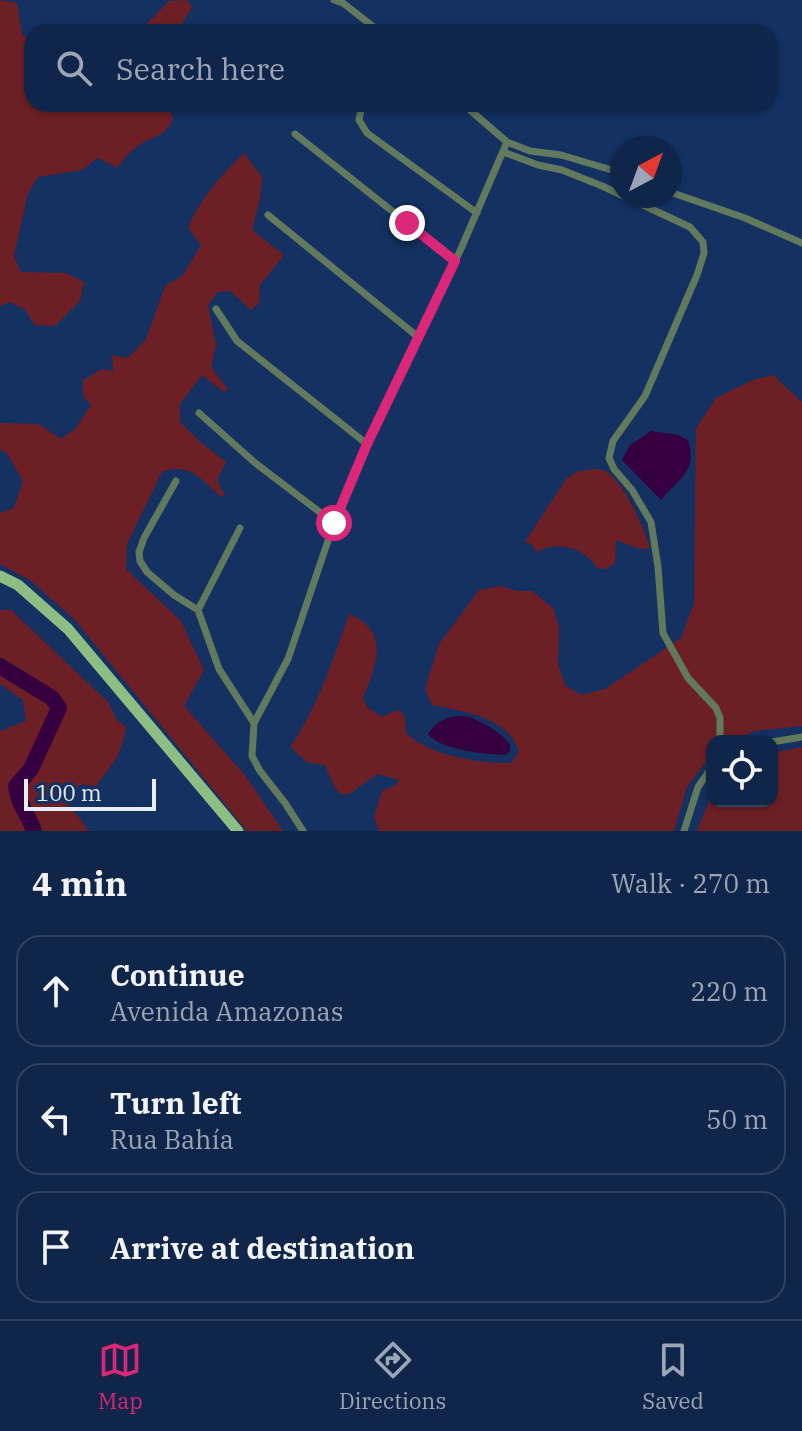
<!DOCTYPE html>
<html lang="en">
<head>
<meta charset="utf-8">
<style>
  :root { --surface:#0f254a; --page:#182d51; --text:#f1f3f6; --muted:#9ba5b5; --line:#2f4262; --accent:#db2777 }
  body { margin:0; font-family:"IBM Plex Serif",serif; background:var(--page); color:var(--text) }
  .controls { position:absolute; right:24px; bottom:24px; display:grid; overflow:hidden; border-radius:16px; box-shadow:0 2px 6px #0004 }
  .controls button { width:72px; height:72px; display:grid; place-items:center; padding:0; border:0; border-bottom:2px solid var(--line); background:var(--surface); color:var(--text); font:40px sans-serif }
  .compass { position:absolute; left:610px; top:136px; width:72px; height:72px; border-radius:50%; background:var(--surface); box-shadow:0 2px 6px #0004; rotate:41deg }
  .scale { position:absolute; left:24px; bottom:20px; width:132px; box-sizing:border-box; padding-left:8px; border:4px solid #e6edfa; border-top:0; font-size:22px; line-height:28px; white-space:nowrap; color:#e6edfa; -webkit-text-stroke:6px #143162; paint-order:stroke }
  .stop { position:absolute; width:24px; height:24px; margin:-18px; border:6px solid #db2777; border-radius:50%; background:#fff }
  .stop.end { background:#db2777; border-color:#fff; box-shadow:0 2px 8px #0008 }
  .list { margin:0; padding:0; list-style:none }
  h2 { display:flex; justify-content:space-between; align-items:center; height:104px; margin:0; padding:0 32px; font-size:34px }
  h2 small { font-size:26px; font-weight:400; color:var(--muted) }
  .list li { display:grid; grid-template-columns:52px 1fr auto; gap:24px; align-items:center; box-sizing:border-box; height:112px; margin:0 16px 16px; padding:0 16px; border:2px solid var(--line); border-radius:24px }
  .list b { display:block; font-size:30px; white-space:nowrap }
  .list p { margin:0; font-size:26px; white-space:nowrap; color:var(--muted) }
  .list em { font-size:26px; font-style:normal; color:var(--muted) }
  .icon { flex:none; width:44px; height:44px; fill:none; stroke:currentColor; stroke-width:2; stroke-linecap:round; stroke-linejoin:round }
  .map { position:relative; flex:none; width:802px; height:831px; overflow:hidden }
  .search { position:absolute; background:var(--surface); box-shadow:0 2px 6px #0004; left:24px; right:24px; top:24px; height:88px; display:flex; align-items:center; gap:20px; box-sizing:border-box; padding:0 28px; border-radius:24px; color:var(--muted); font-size:30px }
  .sheet { height:488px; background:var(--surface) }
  nav { display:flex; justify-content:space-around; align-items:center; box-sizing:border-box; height:112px; border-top:2px solid var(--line); background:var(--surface); font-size:22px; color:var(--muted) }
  nav a { display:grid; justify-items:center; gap:4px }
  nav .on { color:var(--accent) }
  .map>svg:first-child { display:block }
  .green { fill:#6c2025 }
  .water { fill:#360040 }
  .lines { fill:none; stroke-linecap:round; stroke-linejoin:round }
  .river { stroke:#360040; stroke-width:16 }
  .minor { stroke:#61795c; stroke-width:7 }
  .primary { stroke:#8cbe83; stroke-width:11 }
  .route { stroke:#db2777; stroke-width:10 }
</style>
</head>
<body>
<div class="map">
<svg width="802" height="831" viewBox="0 0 802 831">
  <rect width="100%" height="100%" fill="#143162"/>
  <path class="green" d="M0 0 17 3 22 35 32 39V104H168L173 120C162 138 158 134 141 144 131 150 124 159 117 168L98 158 82 170 38 177 28 193 14 256 21 272 65 273 84 282 80 301 55 326 35 325 25 310 10 302 0 306Z
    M187 0 192 7 177 32H139L169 1Z
    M244 153 262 177 260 199 252 230 284 255 260 285 259 303 251 310 230 291 218 292 208 305 216 345 211 367 227 388 225 393 202 375 180 404V422L199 441 226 462 217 480 225 496H220C201 479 189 461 162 472L127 544 126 569 181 621 204 670 184 706 245 775 283 831H247L75 620 31 581 0 564V513L14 508 23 481 6 452 0 450V423L39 424 61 439 75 429 91 405 83 396V380L102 369 113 371 112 355 128 358 146 339 165 286 183 275 201 245 188 228C199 200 222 174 244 153Z
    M773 375 802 402V726L755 731 732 741H712V754L687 787 674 831H379L374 817 382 791 396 785 399 780 377 774 351 793 342 795 335 788 325 765 308 763 290 747C318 707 333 660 349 614 391 631 376 666 363 698L368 708 382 717 397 710 402 712 405 719 406 733C428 755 481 764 511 763L519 752C509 717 463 711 432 705L425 689 439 644 479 590 500 586 517 591H532L553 608 559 627 558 664 565 685 581 695 605 689 681 638 694 603 696 428 716 398 753 380Z
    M593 469C597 469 602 469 605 471 623 480 645 529 650 548L640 549 616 540 615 563 606 569 597 568C584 547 558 541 536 552L532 544 525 542 566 479 576 472Z
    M0 610H11L108 702 117 720 126 727C122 755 112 765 95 787L81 784 68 796 67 806 78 816 89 831H0V731L26 721 23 700 0 684Z
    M802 747V831H697L712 794V801H772V753Z"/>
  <path class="water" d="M651 431 678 435 688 440C698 471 679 478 661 500L622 460 630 445Z
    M466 716C482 721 499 731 510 744V750L506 755C485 754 440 750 428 734 437 720 449 715 466 716Z"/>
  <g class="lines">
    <path class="river" d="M0 666 52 698 59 708 31 769 16 786C18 804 28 814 34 831"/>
    <path class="minor" d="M334 0 343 3 380 32
      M362 104 359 120 367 133 477 213
      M463 104 507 142 530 151 561 155 622 173
      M295 134 455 261
      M503 152 538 165 562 170 602 186 690 227 703 242 704 253 697 275 645 396 613 441 609 458 614 469 632 490 651 522 658 567 663 633 688 678 716 708 720 718V741
      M670 192 745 218 802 243
      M268 215 418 337
      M216 309 237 341 367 444
      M199 413 254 462 334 523
      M176 481 144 538 139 552 140 561 147 572 174 595 198 610 219 669 254 723
      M198 610 240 528
      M772 742 802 737
      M303 831 285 803 260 771 252 756 254 723 288 659 334 523 367 444 460 251 507 142
      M684 831 698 787 712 767"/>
    <path class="primary" d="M0 576 18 585 68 629 238 831"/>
  </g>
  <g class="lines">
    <path class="route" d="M334 523 367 444 455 261 407 223"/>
  </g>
</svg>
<div class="controls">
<button><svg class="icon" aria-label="locate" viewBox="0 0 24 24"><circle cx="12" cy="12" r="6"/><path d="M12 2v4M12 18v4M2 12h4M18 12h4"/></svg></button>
</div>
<svg class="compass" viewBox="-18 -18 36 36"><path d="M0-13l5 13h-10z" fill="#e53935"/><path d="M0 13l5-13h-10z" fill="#9ba5b5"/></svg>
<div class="scale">100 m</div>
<div class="stop" style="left:334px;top:523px"></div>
<div class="stop end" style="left:407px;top:223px"></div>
<div class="search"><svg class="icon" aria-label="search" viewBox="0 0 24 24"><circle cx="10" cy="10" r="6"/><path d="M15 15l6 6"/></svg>Search here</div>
</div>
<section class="sheet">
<h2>4 min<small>Walk · 270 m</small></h2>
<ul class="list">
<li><svg class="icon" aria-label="ahead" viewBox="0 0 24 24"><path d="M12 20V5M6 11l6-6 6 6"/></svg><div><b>Continue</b><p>Avenida Amazonas</p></div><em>220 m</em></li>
<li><svg class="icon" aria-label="left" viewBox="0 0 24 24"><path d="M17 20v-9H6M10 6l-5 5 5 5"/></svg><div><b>Turn left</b><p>Rua Bahía</p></div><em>50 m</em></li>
<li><svg class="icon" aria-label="arrive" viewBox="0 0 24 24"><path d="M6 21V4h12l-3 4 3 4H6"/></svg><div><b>Arrive at destination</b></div></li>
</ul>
</section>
<nav>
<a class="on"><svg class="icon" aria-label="map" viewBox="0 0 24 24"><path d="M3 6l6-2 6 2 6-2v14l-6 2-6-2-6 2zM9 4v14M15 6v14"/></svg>Map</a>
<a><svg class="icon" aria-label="directions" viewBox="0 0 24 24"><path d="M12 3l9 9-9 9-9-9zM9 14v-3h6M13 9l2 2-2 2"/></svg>Directions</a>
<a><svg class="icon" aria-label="saved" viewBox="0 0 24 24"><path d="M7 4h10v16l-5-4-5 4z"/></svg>Saved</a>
</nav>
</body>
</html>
